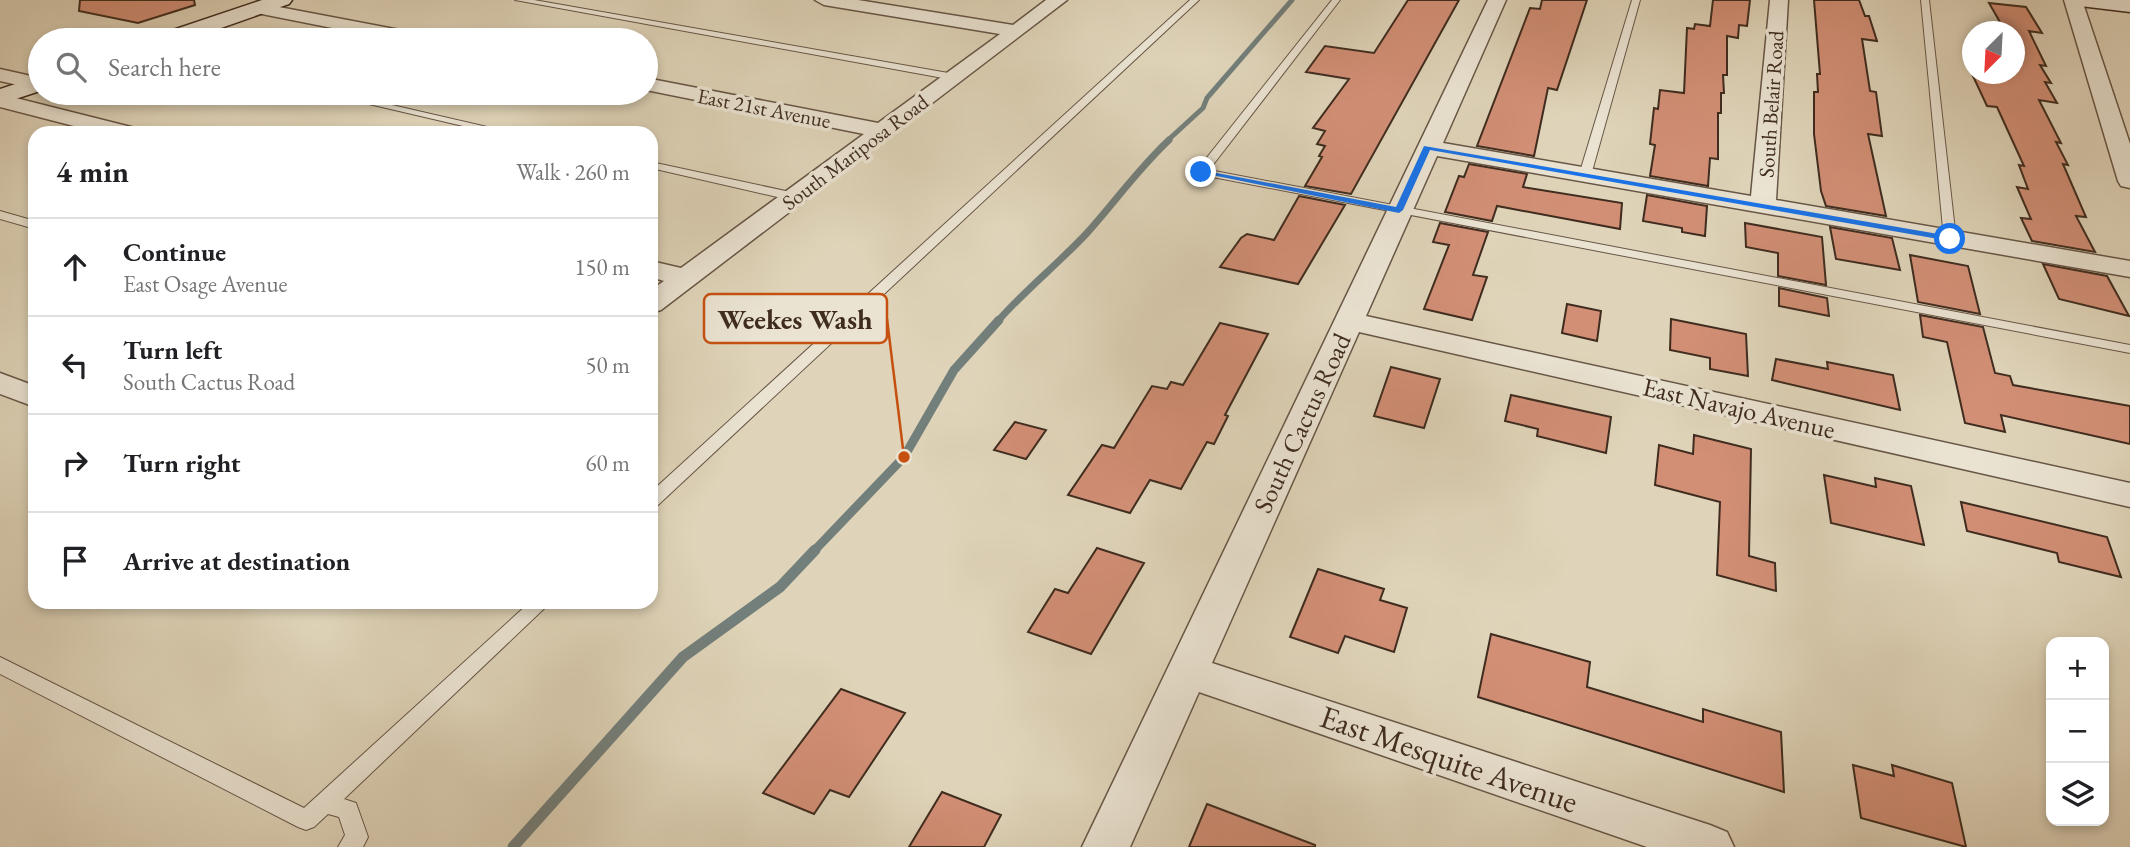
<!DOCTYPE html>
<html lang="en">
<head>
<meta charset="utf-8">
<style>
  :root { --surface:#fff; --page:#f6f6f6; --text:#202124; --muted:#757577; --line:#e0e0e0 }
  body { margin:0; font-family:"EB Garamond",serif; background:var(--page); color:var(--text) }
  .controls { position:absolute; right:21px; bottom:21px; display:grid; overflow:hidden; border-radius:14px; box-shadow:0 4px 10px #0003 }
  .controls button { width:63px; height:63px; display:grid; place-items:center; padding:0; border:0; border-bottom:2px solid var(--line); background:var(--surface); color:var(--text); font:35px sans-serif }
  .compass { position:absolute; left:1962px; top:21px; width:63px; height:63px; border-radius:50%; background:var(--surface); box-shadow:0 4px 10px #0003; rotate:204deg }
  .stop { position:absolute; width:21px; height:21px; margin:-16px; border:5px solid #1a73e8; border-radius:50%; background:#fff }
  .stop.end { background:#1a73e8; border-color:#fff; box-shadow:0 2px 7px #0008 }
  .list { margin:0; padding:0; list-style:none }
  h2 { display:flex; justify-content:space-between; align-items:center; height:91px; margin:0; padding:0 28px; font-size:30px }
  h2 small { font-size:23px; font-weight:400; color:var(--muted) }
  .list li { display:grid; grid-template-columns:46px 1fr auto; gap:21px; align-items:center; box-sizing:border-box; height:98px; padding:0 28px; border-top:2px solid var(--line) }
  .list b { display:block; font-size:26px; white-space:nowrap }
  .list p { margin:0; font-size:23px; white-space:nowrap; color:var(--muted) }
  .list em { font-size:23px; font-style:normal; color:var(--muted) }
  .icon { flex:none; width:38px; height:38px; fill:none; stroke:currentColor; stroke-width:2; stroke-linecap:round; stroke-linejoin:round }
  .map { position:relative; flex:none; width:2130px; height:847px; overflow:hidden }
  .search { position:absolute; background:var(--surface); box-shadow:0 4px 10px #0003; left:28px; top:28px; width:630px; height:77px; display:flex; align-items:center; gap:18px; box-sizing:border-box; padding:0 24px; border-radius:38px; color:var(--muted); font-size:26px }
  .panel { position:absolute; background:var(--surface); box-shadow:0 4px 10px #0003; left:28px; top:126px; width:630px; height:483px; border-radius:21px }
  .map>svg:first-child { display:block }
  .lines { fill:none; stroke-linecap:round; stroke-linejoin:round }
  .stream-far3 { stroke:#737f7b; stroke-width:5 }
  .stream-far2 { stroke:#737f7b; stroke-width:7 }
  .stream-far1 { stroke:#737f7b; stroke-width:9 }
  .stream { stroke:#737f7b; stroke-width:11 }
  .building { fill:#d28f76; stroke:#3f2c1f; stroke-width:2 }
  .service-casing { stroke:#675646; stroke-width:2 }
  .minor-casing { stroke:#675646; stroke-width:3 }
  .secondary-casing { stroke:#3f2c1f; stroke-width:3 }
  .service { fill:#eae3d2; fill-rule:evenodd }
  .minor { fill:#eae3d2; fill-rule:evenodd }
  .secondary { fill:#eae3d2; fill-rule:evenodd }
  .route { fill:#1a73e8 }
  .labels { text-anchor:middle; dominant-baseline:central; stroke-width:7; stroke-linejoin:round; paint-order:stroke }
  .far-street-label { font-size:21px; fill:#3f2c1f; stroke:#eae3d2 }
  .street-label { font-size:26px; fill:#3f2c1f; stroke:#eae3d2 }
  .near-street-label { font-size:32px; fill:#3f2c1f; stroke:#eae3d2 }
  .leader { fill:none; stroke:#c65010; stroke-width:2.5 }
  .callout-dot { fill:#c65010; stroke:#eae3d2; stroke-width:2.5 }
  .callout { fill:#eae3d2; stroke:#c65010; stroke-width:2.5 }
  .callout-label { font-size:28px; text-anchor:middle; font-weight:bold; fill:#3f2c1f }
</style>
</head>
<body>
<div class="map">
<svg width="2130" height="847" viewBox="0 0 2130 847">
  <rect width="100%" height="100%" fill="#dfd4b9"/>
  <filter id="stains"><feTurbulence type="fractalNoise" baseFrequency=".00286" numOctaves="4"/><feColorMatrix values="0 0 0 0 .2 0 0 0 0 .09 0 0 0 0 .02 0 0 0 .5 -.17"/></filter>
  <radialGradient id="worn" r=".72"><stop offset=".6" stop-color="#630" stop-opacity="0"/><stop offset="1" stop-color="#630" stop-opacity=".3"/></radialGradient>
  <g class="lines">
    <path class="stream-far3" d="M1167 141 1203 108 1207 98 1292 0"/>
    <path class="stream-far2" d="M997 322C1025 290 1058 264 1087 233 1115 202 1138 169 1169 140"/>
    <path class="stream-far1" d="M813 552 904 457 954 370 999 320"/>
    <path class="stream" d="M513 847 683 657 780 587 815 550"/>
  </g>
  <path class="building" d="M80 0H194L195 5 138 23 79 11Z
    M1408 0H1459L1351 194 1305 186 1322 157 1319 156 1325 146 1317 144 1325 131 1313 128 1349 79 1306 72 1325 46 1374 53Z
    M1542 0H1587L1557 90 1548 88 1534 156 1477 146 1530 8 1540 9Z
    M1713 0H1750L1747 26 1739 25 1738 38 1727 36V75H1723L1724 93H1721V113H1718V159L1710 158 1708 186 1650 176 1655 145 1650 144 1654 108 1658 109 1660 90 1684 93 1687 28 1694 29 1695 24 1710 26Z
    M1814 0H1859L1865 16H1869L1877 41 1862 39 1870 91 1876 92 1882 136 1868 134 1886 216 1826 206 1821 191 1814 134V92H1818L1817 74H1820Z
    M1989 3 2026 7 2042 33 2029 31 2046 66 2040 65 2051 83 2045 82 2057 103 2039 100 2061 143 2056 142 2068 165 2063 164 2086 217 2076 216 2095 252 2032 241 2021 218 2031 219 2017 187 2028 189 2019 165 2024 166 1997 107 1987 106 1972 74H2014V30L2004 29Z
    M1469 164 1527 174 1523 187 1622 203 1620 229 1497 206 1492 221 1445 212 1459 176 1464 177Z
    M1647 195 1707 206 1705 236 1682 232V228L1643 221Z
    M1299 196 1345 205 1298 284 1220 267 1241 238 1247 234 1274 240Z
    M1440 223 1488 232 1473 275 1487 277 1472 320 1424 309 1449 245 1433 242Z
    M1745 223 1822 237 1826 285 1778 276V253L1746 247Z
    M1830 227 1892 238 1900 270 1836 259Z
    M1910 255 1968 266 1980 314 1918 302Z
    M2043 264 2107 276 2129 316 2059 299Z
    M1779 288 1827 298 1829 316 1779 306Z
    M1567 304 1601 311 1597 341 1562 333Z
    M1920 315 1983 327 1995 373 2010 376 2013 385 2130 406V444L2001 415 2005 432 1965 423 1947 342 1923 337Z
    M1671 319 1746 334 1748 376 1710 369V358L1670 350Z
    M1220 323 1268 334 1225 415 1228 416 1214 444 1207 442 1181 489 1150 480 1130 513 1068 495 1102 445 1114 448 1152 386 1167 389 1171 382 1183 385Z
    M1776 359 1828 369 1827 362 1893 375 1900 410 1772 380Z
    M1391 367 1440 379 1424 428 1374 416Z
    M1511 395 1611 417 1606 453 1537 436 1538 429 1505 421Z
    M1015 422 1046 430 1026 459 994 450Z
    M1694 435 1751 449 1749 556 1775 563 1776 591 1717 575 1720 502 1655 485 1659 445 1693 454Z
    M1824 475 1876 487 1875 478 1911 486 1924 545 1831 523Z
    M1961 502 2107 537 2121 577 2059 562 2057 553 1967 531Z
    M1097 548 1144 563 1091 654 1028 632 1055 589 1068 593Z
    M1318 569 1384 589 1380 600 1407 608 1394 652 1345 636 1338 653 1290 637Z
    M1491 634 1590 662 1587 687 1703 722V709L1781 732 1784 792 1478 697Z
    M841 689 905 713 849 797 830 790 814 814 763 793Z
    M1853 765 1894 776 1892 765 1952 783 1966 847 1861 818Z
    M942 792 1001 815 984 847H909Z
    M1207 804 1315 845V847H1189Z"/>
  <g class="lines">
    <g class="service-casing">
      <path id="service" d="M515 0H534L954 74 959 77 954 80Z
        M1190 0H1199L657 506 651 508V492Z
        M1332 0H1340L1209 170 2130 345V353L1197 174V170Z
        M1632 0H1640L1591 175 1581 177 1579 175Z
        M1921 0H1929L1956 239 1950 243 1944 239Z
        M322 93H340L513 133H493Z
        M651 162 795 193 801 197 795 201 651 168Z
        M0 211 35 221V229L0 219Z
        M530 602H551L344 799 356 803 368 837 363 847H338L345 835 339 817 328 814 314 827 306 830 298 827 0 674V657L304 808Z"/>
    </g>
    <g class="minor-casing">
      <path id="minor" d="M815 0H858L1013 25 1046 0H1067L661 310 651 313V290L664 281 651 277V261L681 268 864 134 646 90V78L878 123 1000 34 824 5Z
        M1488 0H1506L1443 143 1751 196 1770 0H1788L1776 200 2130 261V277L1437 156 1366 316 2130 483V507L1359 332 1212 663 1710 825 1727 832 1734 847H1647L1199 692 1130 847H1082Z
        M2064 0H2082L2130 144V188L2121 186 2118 181Z
        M258 3 421 34 431 40H393L252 12 249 8 252 4Z
        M0 69 40 78V90L0 81Z
        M0 94 135 128 138 133H101L0 107Z
        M0 373 35 386V407L0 394Z"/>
    </g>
    <g class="secondary-casing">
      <path id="secondary" d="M262 0H292L289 4 187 40H155L158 35Z
        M2070 0H2130V12L2080 6Z
        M40 76V91L0 104V89Z"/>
    </g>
    <use href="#service" class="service"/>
    <use href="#minor" class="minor"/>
    <use href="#secondary" class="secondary"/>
  </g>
  <path class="route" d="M1424 146 1950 236 1954 239 1950 241 1430 150 1403 210 1399 213 1197 172 1201 170 1396 207Z"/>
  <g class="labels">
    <g class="far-street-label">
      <text transform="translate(1771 104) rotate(-86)">South Belair Road</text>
      <text transform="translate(764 108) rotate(11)">East 21st Avenue</text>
      <text transform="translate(855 152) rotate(-37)">South Mariposa Road</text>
    </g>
    <g class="street-label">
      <text transform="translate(1739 408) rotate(13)">East Navajo Avenue</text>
      <text transform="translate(1302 423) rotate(-65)">South Cactus Road</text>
    </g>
    <g class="near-street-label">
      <text transform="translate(1449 759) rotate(19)">East Mesquite Avenue</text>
    </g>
  </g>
  <path class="leader" d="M904 457L887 319"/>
  <circle class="callout-dot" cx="904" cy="457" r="7"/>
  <rect class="callout" x="704" y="294" width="183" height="49" rx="7"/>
  <g class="callout-label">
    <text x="795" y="329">Weekes Wash</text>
  </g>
  <rect width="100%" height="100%" filter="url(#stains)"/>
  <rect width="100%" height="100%" fill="url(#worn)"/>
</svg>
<div class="controls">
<button>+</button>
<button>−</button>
<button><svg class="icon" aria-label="layers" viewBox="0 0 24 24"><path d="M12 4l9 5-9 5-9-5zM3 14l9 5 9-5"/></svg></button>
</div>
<svg class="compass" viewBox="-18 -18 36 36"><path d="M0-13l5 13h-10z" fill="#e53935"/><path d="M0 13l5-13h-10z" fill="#757577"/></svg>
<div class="stop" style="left:1950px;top:239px"></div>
<div class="stop end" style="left:1201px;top:172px"></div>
<div class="search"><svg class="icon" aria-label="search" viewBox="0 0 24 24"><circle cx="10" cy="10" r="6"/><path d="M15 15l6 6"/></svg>Search here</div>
<section class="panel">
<h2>4 min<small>Walk · 260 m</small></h2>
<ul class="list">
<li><svg class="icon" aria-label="ahead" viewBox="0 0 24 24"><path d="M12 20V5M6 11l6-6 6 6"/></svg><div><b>Continue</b><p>East Osage Avenue</p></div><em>150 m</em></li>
<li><svg class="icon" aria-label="left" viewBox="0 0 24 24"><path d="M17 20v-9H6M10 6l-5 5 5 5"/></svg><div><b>Turn left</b><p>South Cactus Road</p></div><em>50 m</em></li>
<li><svg class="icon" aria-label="right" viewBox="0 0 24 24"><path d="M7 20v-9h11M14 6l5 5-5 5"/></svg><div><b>Turn right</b></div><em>60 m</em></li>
<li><svg class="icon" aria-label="arrive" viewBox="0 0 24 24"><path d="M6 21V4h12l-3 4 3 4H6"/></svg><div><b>Arrive at destination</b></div></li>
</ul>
</section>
</div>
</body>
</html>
